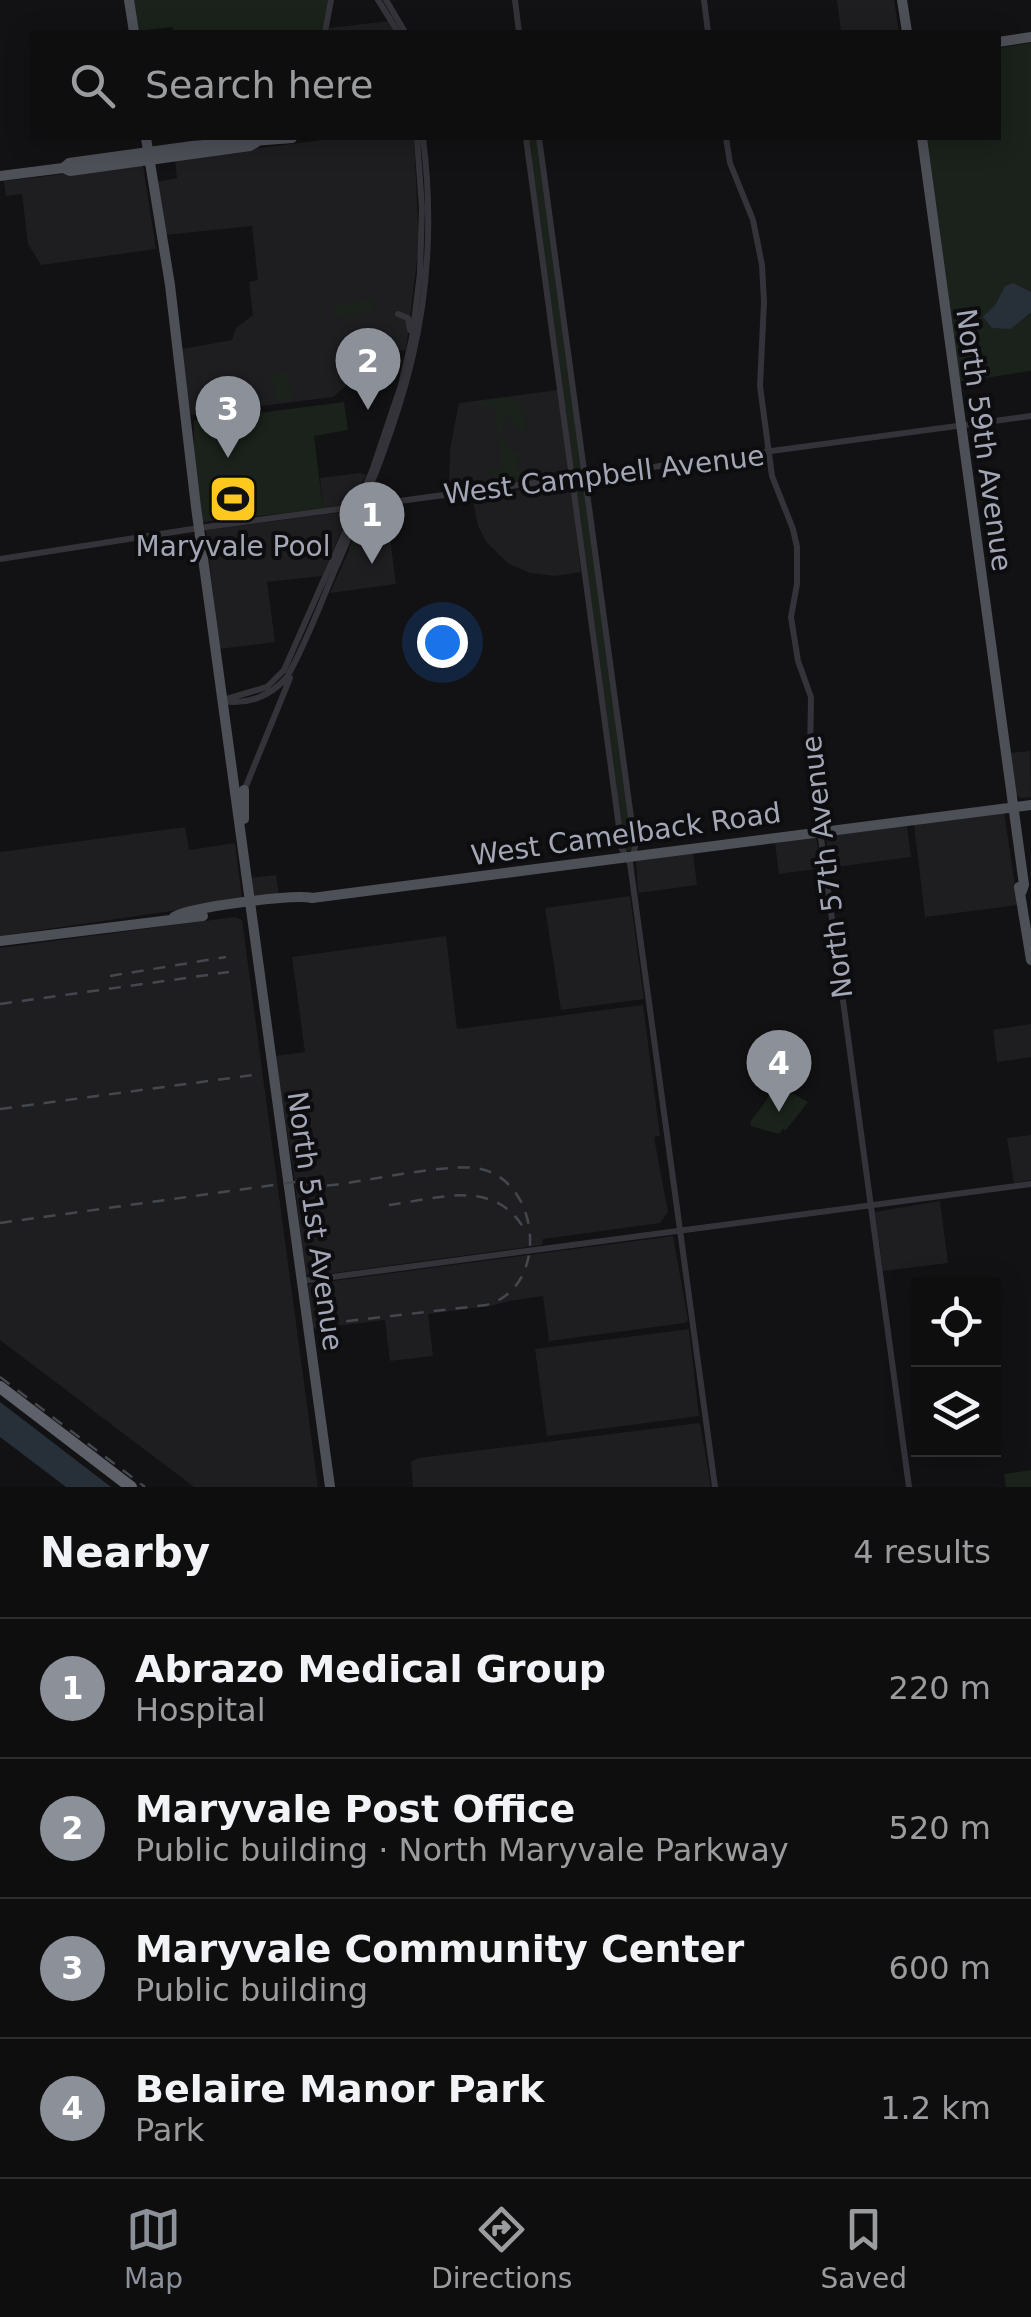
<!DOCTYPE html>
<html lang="en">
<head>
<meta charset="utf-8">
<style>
  :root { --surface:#0e0e0f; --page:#171718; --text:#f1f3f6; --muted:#9b9c9e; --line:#2e2e2f; --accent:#8c9099 }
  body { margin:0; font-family:"DejaVu Sans",sans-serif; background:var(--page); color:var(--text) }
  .controls { position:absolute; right:30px; bottom:30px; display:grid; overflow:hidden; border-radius:0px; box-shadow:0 5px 25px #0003 }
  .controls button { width:90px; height:90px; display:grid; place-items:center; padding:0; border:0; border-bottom:2px solid var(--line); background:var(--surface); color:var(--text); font:50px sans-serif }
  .you { position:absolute; left:442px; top:642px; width:35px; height:35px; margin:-25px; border:8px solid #fff; border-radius:50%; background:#1a73e8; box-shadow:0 0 0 15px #1a73e833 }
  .badge { display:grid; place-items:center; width:65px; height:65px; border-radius:50%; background:var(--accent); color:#fff; font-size:32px; font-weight:700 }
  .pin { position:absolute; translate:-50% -82px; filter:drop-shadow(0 2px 5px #0008) }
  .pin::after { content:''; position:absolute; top:52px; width:35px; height:30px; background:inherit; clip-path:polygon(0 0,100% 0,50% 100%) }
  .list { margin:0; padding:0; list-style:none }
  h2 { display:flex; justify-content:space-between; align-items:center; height:130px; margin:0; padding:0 40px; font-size:42px }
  h2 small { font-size:32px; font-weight:400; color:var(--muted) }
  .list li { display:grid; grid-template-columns:65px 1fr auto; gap:30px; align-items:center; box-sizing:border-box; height:140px; padding:0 40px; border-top:2px solid var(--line) }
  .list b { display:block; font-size:38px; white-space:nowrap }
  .list p { margin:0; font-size:32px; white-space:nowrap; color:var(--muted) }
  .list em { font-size:32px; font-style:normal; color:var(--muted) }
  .icon { flex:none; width:55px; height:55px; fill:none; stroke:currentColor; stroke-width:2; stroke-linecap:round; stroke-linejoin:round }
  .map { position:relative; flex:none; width:1031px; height:1487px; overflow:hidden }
  .search { position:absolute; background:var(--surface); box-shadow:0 5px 25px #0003; left:30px; right:30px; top:30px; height:110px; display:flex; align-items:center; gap:25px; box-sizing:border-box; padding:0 35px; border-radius:0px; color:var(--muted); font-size:38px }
  .sheet { height:690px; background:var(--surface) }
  nav { display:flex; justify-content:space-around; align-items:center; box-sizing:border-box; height:140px; border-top:2px solid var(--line); background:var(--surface); font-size:28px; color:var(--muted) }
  nav a { display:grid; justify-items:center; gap:5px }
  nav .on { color:var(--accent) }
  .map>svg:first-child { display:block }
  .built { fill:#1e1e21 }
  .green { fill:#1a221b }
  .water { fill:#272f38 }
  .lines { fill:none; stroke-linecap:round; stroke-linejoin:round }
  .minor { stroke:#333339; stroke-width:6 }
  .major { stroke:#4e5058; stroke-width:10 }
  .highway { stroke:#5e606a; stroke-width:12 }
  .rail { stroke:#45474e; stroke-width:2.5; stroke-dasharray:12 10; stroke-linecap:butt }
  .labels { text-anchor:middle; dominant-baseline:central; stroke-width:8; stroke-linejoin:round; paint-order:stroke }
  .street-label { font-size:28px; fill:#a2a6b5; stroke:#0d0d0f }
  .poi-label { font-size:28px; fill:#a2a6b5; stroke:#0d0d0f }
</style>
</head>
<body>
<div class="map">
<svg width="1031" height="1487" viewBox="0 0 1031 1487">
  <rect width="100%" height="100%" fill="#121214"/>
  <path class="built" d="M837 0H894L899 32H841Z
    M390 21 396 32H329V28Z
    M337 138H414L419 244 406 350 355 357 346 386 333 397 192 415 189 412 182 349 232 340 236 328 253 315 249 282 258 280 252 226 165 235 157 182 177 178 175 159Z
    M143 165 156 249 41 265 28 244 22 194 6 196 4 181Z
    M558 390 568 475 449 492 450 449 459 403Z
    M360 473 366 475 352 504 323 509 320 478Z
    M570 483 581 572 555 576 530 573 509 564 487 543 478 526 472 497Z
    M386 508 396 584 330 593 367 510Z
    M345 512 348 516 322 576 267 582 275 642 219 649 206 530Z
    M1030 751 1031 797 1020 798 1014 792 1009 753Z
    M1004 812 1018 905 925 917 914 824Z
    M907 826 911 857 828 868 826 836Z
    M185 827 189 850 235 843 242 899 240 901 0 936V852Z
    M816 837 822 868 779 874 775 843Z
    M693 853 697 885 638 893 636 861Z
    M276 875 279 896 254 897 250 878Z
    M630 896 644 999 561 1010 545 908Z
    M235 917 242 920 318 1487H194L0 1340V948Z
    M446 936 457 1029 643 1005 660 1136 654 1137 668 1212 660 1223 543 1239 542 1245 312 1276 304 1274 295 1181 275 1056 305 1052 292 957Z
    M1031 1024V1057L997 1062 993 1030Z
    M1031 1135V1180L1014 1183 1007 1138Z
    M940 1201 948 1263 883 1271 875 1212Z
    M673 1236 688 1320 685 1323 549 1341 543 1296 509 1301 491 1306 428 1314 433 1356 390 1361 385 1320 311 1329 305 1287 310 1284Z
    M689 1329 699 1416 547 1436 535 1349Z
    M700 1423 711 1487H413L411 1462 418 1458Z"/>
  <path class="green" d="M133 0H328L322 32H174L172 27 137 31Z
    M1031 43V371L958 382 926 138H998L999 48Z
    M528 138H536L633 844 630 851 625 850Z
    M372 298 374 310 335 318 333 306Z
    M288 372 292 400 275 402 272 375Z
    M519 396 526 427 522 432 509 421 511 417 503 418 507 423 499 437 494 406 479 407 478 401Z
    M344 402 348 430 314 436 323 509 202 522 194 467V421Z
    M499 438 511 446 510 449 520 453V457L516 458 518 470H525L526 479 497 484 490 471 486 442 488 440 497 439 487 442 491 470 502 469Z
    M382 508 385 509 393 585 385 526 362 529 353 550 349 548 367 510Z
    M774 1083 808 1102 786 1130 783 1129 779 1134 751 1126 750 1122 766 1101Z
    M1031 1470V1487H1006L1004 1474Z"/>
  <path class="water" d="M1013 283 1031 292V312L1011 329 992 328 983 317 996 304 1005 286Z
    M0 1402 8 1408 111 1487H66L0 1437Z"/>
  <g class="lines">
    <path class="minor" d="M378 0 398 32
      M386 0 405 32
      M515 0 519 32
      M704 0 708 32
      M325 32 331 0
      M526 138 622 849 630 863 715 1487
      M539 138 635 847 632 859
      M726 138 730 163 753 220 762 265 764 302 760 386 772 476 793 529 797 547V584L791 617 798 661 811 697 810 757 909 1487
      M398 314 408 318 410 330
      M0 559 199 528 1031 416
      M223 700 267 687 284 670 372 471 401 385 412 338 420 273 422 208 417 138
      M223 701C248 705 271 696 287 677 307 642 321 602 337 565 402 417 444 304 423 138
      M244 791 290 678
      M302 1281 1031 1184"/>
    <path class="major" d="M129 0 134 32
      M902 0 907 32
      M998 42 1031 37
      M146 138 170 285 196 507 330 1487
      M922 138 1024 885 1022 891
      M63 168 69 163 192 146 292 138
      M0 176 63 168 70 171 250 146 257 142
      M244 819V790
      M1019 887 1031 960
      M174 917C190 907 293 894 312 898L1031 805
      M0 941 203 916"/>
    <path class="highway" d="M0 1387 131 1487"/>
    <path class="rail" d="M110 976 226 957
      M0 1004 229 972
      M0 1109 261 1074
      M389 1205C436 1199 493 1178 523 1227
      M0 1223 295 1182C308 1183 320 1187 333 1185 367 1181 453 1162 481 1169 542 1183 549 1289 486 1305L314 1325
      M0 1377 145 1487"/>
  </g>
  <defs>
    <g id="stadium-square" transform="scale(2.5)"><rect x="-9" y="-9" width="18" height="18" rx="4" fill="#ffc81e" stroke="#0d0d0f"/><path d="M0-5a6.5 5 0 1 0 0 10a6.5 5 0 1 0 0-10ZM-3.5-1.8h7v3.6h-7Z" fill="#111"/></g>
  </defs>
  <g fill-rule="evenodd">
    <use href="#stadium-square" x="233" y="499"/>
  </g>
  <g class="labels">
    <g class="street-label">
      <text transform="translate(984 440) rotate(82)">North 59th Avenue</text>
      <text transform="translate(604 475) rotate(-7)">West Campbell Avenue</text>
      <text transform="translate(626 834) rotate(-8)">West Camelback Road</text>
      <text transform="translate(827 867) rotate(-97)">North 57th Avenue</text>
      <text transform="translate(315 1221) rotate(82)">North 51st Avenue</text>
    </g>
    <g class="poi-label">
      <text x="233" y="546">Maryvale Pool</text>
    </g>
  </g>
</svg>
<div class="controls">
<button><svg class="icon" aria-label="locate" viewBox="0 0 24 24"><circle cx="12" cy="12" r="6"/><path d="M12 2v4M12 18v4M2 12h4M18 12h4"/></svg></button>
<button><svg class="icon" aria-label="layers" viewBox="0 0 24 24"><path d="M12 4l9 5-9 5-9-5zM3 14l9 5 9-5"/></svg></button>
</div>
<div class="you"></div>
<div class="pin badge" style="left:372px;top:564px">1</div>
<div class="pin badge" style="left:368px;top:410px">2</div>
<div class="pin badge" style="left:228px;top:458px">3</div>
<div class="pin badge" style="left:779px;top:1112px">4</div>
<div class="search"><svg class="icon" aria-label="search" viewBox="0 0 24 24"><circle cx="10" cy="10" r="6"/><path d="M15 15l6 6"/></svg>Search here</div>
</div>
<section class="sheet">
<h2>Nearby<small>4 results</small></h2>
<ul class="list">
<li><span class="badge">1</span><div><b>Abrazo Medical Group</b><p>Hospital</p></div><em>220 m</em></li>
<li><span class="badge">2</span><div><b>Maryvale Post Office</b><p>Public building · North Maryvale Parkway</p></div><em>520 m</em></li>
<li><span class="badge">3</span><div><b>Maryvale Community Center</b><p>Public building</p></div><em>600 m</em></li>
<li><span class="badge">4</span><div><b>Belaire Manor Park</b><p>Park</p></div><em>1.2 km</em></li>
</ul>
</section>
<nav>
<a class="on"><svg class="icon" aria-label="map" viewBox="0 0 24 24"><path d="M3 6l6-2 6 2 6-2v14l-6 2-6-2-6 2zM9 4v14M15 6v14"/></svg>Map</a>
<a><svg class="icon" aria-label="directions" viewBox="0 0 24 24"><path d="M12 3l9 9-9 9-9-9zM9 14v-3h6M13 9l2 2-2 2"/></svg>Directions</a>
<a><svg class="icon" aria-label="saved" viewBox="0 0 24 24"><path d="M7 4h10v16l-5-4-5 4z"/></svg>Saved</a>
</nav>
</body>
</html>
